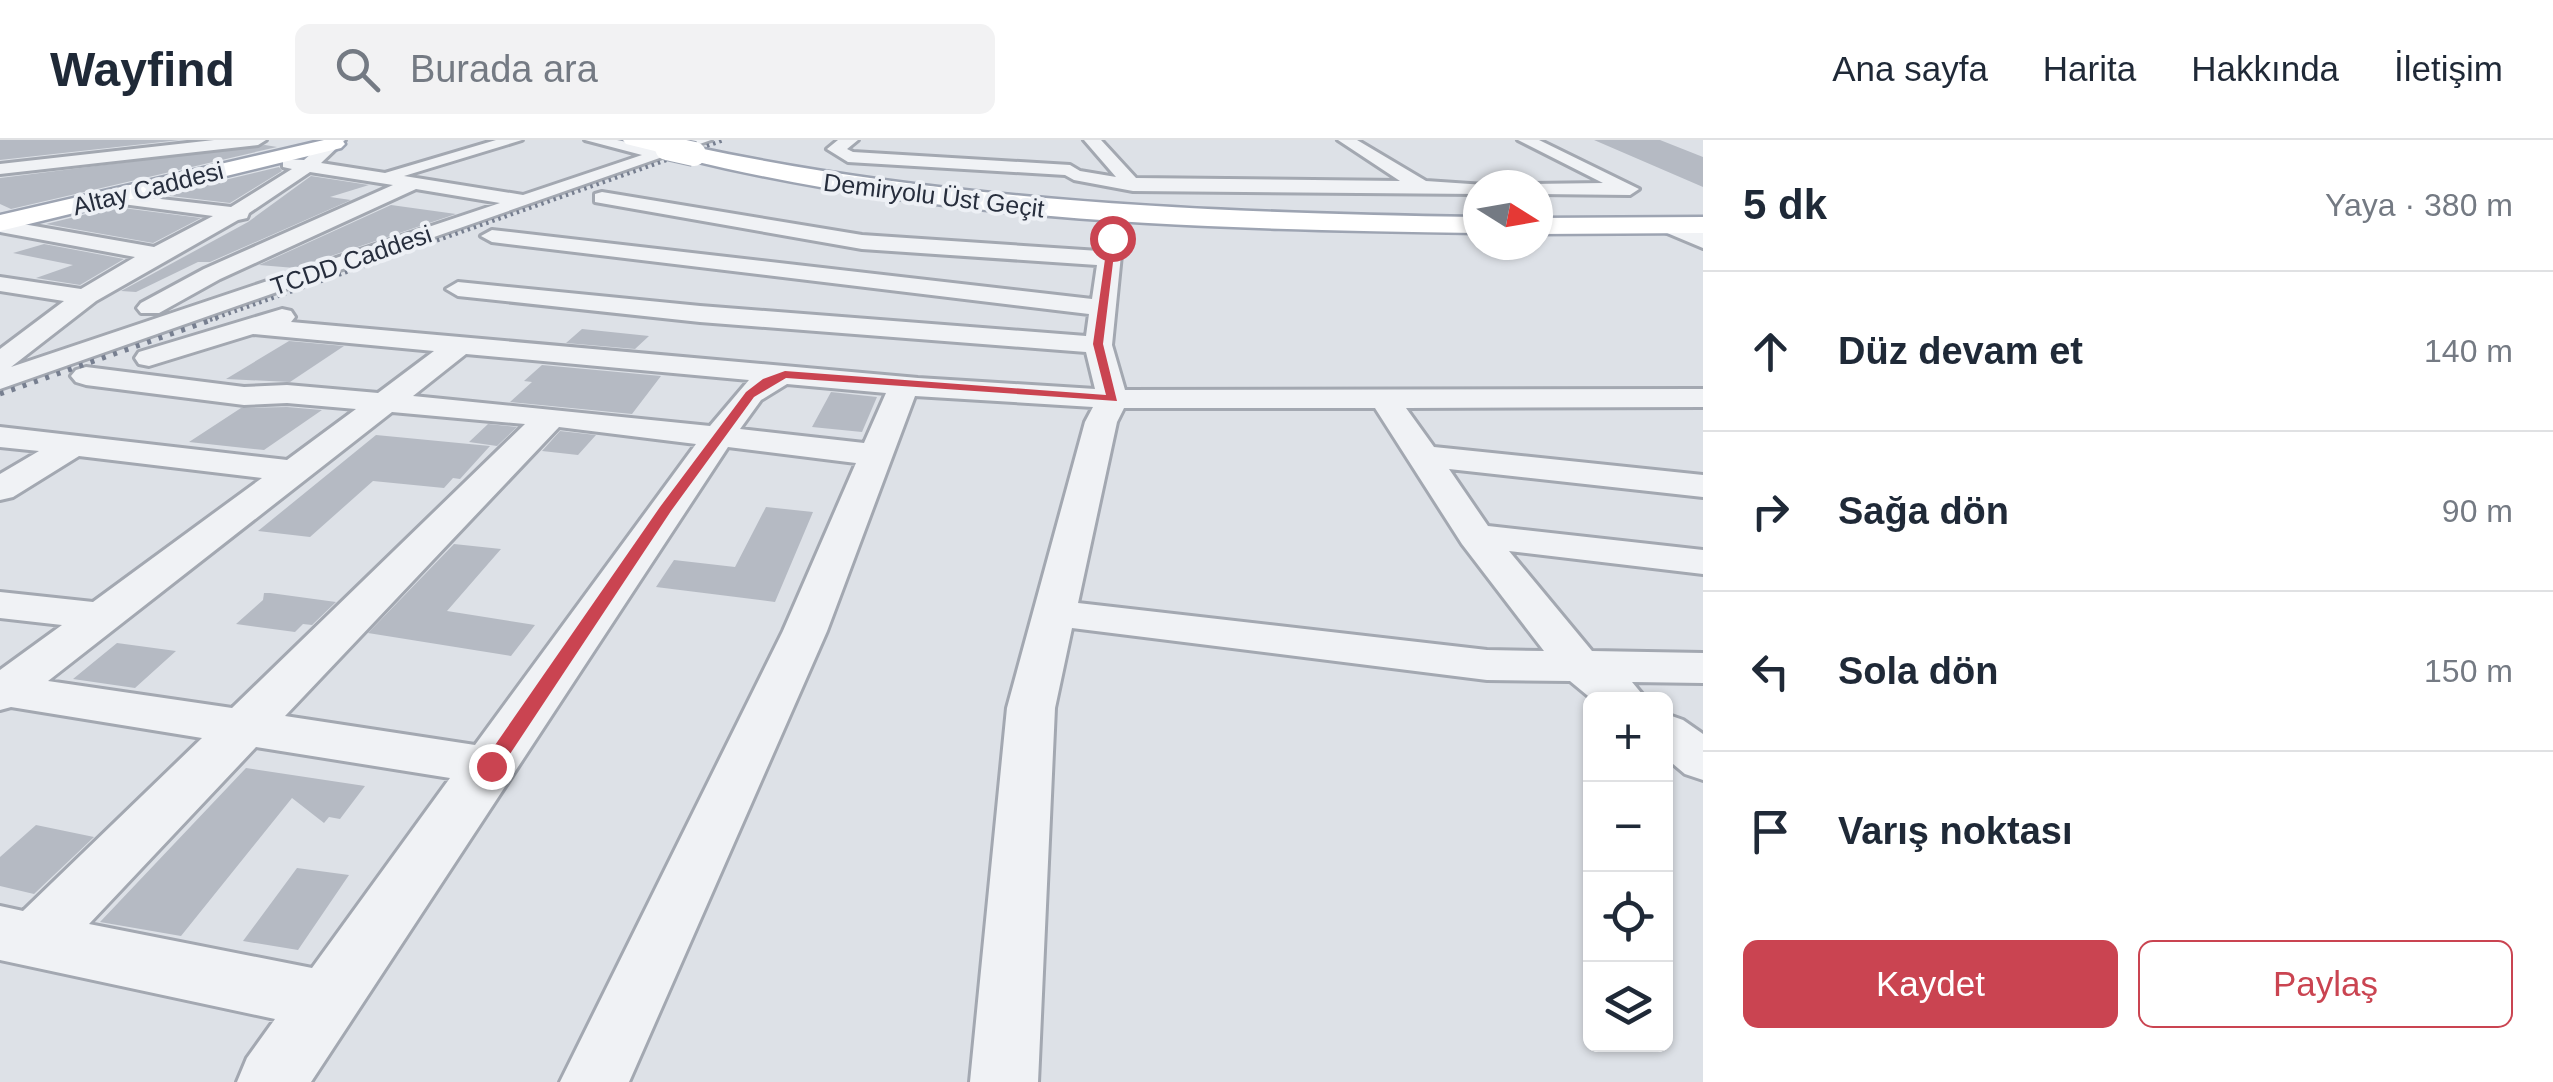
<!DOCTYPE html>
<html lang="tr">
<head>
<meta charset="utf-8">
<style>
  :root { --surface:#fff; --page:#f2f2f3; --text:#1f2937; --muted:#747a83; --line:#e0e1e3; --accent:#ca4451 }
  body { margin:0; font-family:Arial,sans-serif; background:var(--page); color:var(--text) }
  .controls { position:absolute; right:30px; bottom:30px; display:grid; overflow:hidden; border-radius:15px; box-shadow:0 2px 8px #0004 }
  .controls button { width:90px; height:90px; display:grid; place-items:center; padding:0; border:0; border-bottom:2px solid var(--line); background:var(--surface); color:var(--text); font:50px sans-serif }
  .compass { position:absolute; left:1463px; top:30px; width:90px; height:90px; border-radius:50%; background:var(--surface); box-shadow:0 2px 8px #0004; rotate:101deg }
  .stop { position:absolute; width:30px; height:30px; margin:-22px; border:8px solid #ca4451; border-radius:50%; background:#fff }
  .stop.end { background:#ca4451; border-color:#fff; box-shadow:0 2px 10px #0008 }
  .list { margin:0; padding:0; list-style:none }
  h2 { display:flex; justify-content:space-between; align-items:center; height:130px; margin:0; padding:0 40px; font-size:42px }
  h2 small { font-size:32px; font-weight:400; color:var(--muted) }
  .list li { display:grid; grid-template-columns:65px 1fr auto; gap:30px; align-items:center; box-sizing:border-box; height:160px; padding:0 40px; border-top:2px solid var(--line) }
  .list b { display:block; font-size:38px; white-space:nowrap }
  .list em { font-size:32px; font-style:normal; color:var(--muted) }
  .actions { display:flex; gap:20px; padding:30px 40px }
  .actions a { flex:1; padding:22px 0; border:2px solid var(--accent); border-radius:15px; text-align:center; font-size:35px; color:var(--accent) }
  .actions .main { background:var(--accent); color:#fff }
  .icon { flex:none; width:55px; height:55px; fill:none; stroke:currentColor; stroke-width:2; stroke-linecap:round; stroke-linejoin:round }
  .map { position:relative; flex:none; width:1703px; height:942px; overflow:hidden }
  header { display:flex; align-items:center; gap:60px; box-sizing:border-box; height:140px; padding:0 50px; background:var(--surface); border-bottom:2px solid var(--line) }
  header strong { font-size:48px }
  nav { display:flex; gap:55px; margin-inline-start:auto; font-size:35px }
  .search { width:700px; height:90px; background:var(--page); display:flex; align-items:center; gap:25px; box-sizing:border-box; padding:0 35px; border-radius:15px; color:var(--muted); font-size:38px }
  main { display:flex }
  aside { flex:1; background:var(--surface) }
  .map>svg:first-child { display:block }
  .building { fill:#b5bac3 }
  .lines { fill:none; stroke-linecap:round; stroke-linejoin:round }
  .minor-casing { stroke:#a3a8b1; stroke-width:6 }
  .major-casing { stroke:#9da4b2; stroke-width:5 }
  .minor { fill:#f0f2f5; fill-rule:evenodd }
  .major { fill:#fff; fill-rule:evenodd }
  .rail-far1 { stroke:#777f90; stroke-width:4; stroke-dasharray:2.5 4; stroke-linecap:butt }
  .rail { stroke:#777f90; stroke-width:5; stroke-dasharray:4 8; stroke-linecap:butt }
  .major-bridge-casing { stroke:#9da4b2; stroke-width:26; stroke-linecap:butt }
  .major-bridge { stroke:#fff; stroke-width:24 }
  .route { fill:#ca4451 }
  .labels { text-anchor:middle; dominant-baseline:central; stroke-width:8; stroke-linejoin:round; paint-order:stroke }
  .far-street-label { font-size:25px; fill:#272e3d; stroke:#edf0f5 }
</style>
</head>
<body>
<header>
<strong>Wayfind</strong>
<div class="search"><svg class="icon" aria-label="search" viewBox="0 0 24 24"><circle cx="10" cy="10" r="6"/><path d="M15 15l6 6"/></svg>Burada ara</div>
<nav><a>Ana sayfa</a><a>Harita</a><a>Hakkında</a><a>İletişim</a></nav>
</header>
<main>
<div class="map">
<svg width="1703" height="942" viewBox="0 0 1703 942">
  <rect width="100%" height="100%" fill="#dde1e7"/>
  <path class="building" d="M0 0H180L0 20Z
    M1594 0H1660L1703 17V47Z
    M265 5 277 7 11 69 0 64V38Z
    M279 27 282 31 230 63 162 55Z
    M311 36 369 45 330 57 351 60 210 122H198L136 152 121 151 248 82Z
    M391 65 456 74 295 128 259 125Z
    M115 67 201 78 153 103 46 84Z
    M44 104 124 119 80 145 36 138 73 125 13 113Z
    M582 189 649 196 635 209 566 203Z
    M289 201 344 206 290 242 226 239Z
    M542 225 661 236 632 274 510 262 532 242 524 241Z
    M831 252 877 257 862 292 812 287Z
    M287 267 322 270 264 310 189 302 241 268Z
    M488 284 517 287 497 306 469 302Z
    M560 291 596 295 578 315 542 311Z
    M376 295 490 306 460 339 453 338 444 348 373 341 310 397 258 391Z
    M766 367 813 372 775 462 656 447 674 420 735 427Z
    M454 404 501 409 447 471 535 485 511 516 368 493Z
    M264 453H270L336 462 312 485 303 484 295 492 236 484 263 460Z
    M117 503 176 511 135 548 73 539Z
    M246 628 365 646 340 679 329 677 324 683 292 658 181 796 100 782Z
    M36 685 94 697 34 754 0 746V717Z
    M297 728 349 735 298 810 243 801Z"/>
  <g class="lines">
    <g class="minor-casing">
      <path id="minor" d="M214 0H266L258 5 0 34V24Z
        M327 0H345L321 23 385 33 496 0H522L404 36 523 55 642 15 585 0H617L661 9 687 0H711L0 249V230L8 228 0 230V209L64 161 0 151V137L81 149 135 117 0 92V80L154 107 213 76 115 63 108 61V53L231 67 292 29 283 27V19L304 20ZM310 32 393 45 204 129 141 163 137 168 141 173H159L220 139 416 49 500 63 11 227 96 161 238 80 247 78 249 73Z
        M838 0H858L847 9 853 12 1070 25 1080 31 1116 37 1084 0H1101L1136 38 1400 41 1338 0H1357L1426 41 1485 45H1478V54L1133 51 1074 40 1065 35 848 22 827 9Z
        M1518 0H1539L1639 49 1630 55 1538 54V45L1531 44 1603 43Z
        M602 52 862 95 1099 111 1107 81H1121L1124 85 1112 205 1125 250 1703 249V267L1406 268 1434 307 1703 335V357L1449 329 1488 386 1703 410V434L1509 411 1592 511 1703 513V543L1632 542 1647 560H1593L1570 541 1487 540 1072 488 1055 568 1038 942H970L1007 568 1085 282 1093 267 915 256 827 491 629 942H560L783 491 856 323 728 307 311 942H237L247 918 275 879 0 820V766L23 771 202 598 11 567 0 570V530L62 485 0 478V452L93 462 262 338 79 316 13 357 0 360V334L39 311 0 307V287L287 320 356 269 287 263 244 265 86 245 76 242 71 236 76 230 86 227 244 247 287 245 378 253 434 211 253 194 149 226 139 224 135 218 139 212 282 169 291 171 295 177 291 182 918 238 1095 249 1086 212 700 182 458 156 446 149 458 142 700 166 1086 196 1089 174 492 102 481 96 492 90 1092 159 1097 125 862 109 595 62V54ZM466 214 749 240 710 286 413 256ZM787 244 886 253 864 303 740 289 761 260ZM1124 268H1375L1462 404 1544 511 1487 510 1078 463 1117 282ZM392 272 525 284 232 568 48 541ZM559 287 696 304 475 605 285 576ZM256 607 450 638 312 828 89 784Z
        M1667 80 1703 93V108L1660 90 1657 86Z
        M1666 574 1683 580 1703 594V640L1685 634 1666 618Z"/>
    </g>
    <g class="major-casing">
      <path id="major" d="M324 0H342L345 4 341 8 0 91V75Z
        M623 0H660L678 8 667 14 626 4Z
        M694 7C953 62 1214 73 1478 77V93C1213 89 945 83 686 19L683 14 686 9Z
        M1703 77V93L1538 94V78Z"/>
    </g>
    <use href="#minor" class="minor"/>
    <use href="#major" class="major"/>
    <path class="rail-far1" d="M210 180 724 0"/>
    <path class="rail" d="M0 254 217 178"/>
    <g class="major-bridge-casing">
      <path id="major-bridge" d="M667 8 694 14"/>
    </g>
    <use href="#major-bridge" class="major-bridge"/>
  </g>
  <path class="route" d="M1112 96 1116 98 1103 204 1117 261 786 238 754 257 671 371 498 632H484V621L660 367 746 252 763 239 785 231 1106 255 1093 204 1108 98Z"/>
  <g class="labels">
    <g class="far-street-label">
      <text transform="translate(148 48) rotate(-14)">Altay Caddesi</text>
      <text transform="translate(934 55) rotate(7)">Demiryolu Üst Geçit</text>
      <text transform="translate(351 120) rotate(-19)">TCDD Caddesi</text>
    </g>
  </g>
</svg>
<div class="controls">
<button>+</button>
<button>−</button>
<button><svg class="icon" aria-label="locate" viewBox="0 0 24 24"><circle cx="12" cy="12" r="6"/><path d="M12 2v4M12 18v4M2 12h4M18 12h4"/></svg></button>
<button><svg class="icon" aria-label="layers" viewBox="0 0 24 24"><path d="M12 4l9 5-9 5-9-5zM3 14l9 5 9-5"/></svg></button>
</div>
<svg class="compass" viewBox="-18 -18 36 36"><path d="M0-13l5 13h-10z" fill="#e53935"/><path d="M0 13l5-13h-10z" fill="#747a83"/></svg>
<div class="stop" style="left:1112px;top:98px"></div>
<div class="stop end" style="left:491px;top:626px"></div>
</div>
<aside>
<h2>5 dk<small>Yaya · 380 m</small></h2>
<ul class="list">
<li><svg class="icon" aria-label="ahead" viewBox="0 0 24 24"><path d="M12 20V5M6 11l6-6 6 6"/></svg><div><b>Düz devam et</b></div><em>140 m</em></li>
<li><svg class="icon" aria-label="right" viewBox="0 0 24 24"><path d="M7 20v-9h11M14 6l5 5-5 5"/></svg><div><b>Sağa dön</b></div><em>90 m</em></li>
<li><svg class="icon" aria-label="left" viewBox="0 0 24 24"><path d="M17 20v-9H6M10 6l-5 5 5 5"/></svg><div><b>Sola dön</b></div><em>150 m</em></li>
<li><svg class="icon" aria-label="arrive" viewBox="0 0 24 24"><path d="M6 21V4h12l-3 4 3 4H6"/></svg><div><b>Varış noktası</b></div></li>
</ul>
<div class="actions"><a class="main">Kaydet</a><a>Paylaş</a></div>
</aside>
</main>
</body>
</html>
